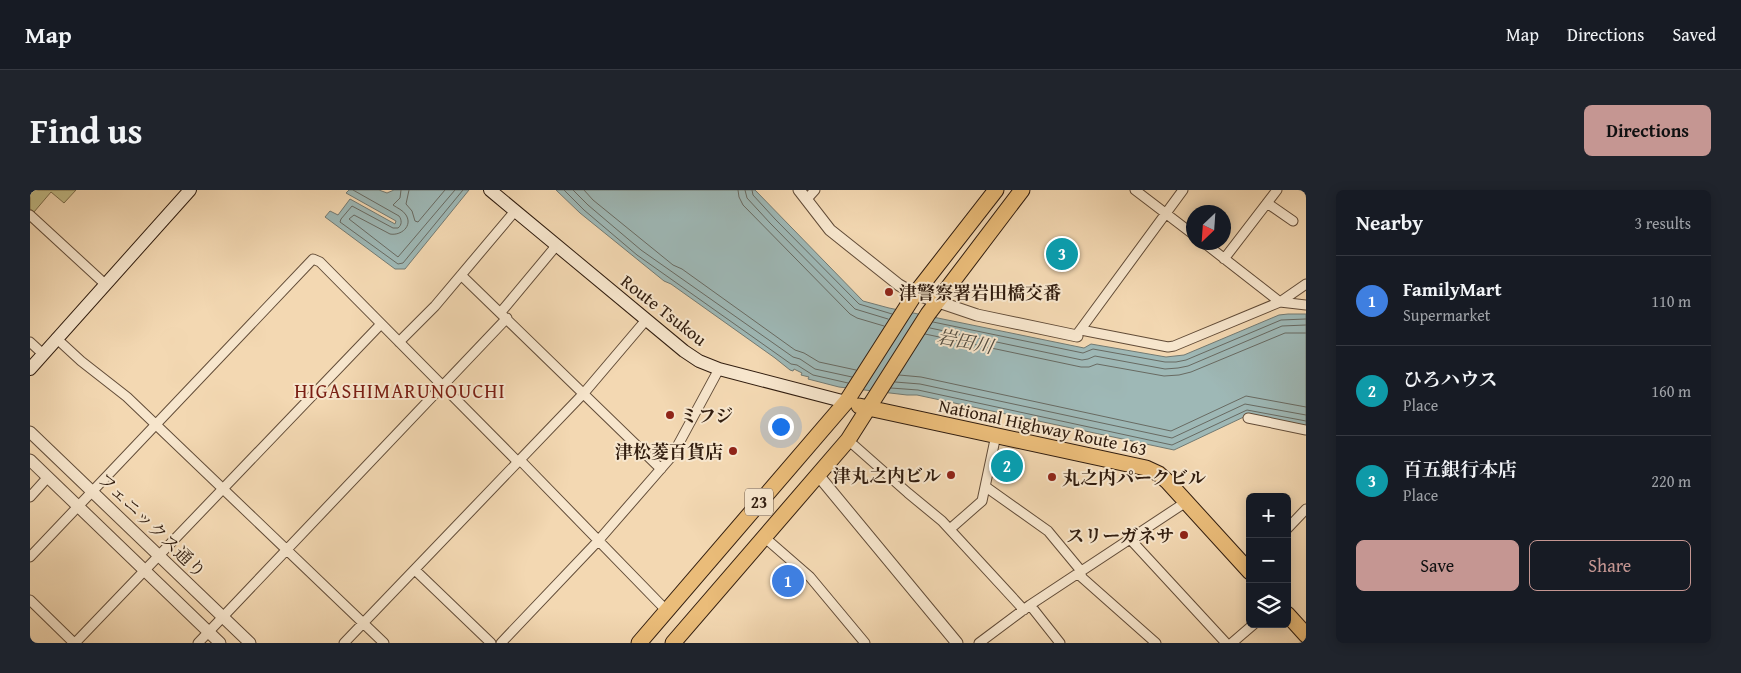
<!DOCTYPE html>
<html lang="en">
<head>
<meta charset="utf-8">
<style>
  :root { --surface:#171b24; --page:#20242c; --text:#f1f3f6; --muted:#9ea1a6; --line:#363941; --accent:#c59692 }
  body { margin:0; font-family:"Gentium Book Plus","Noto Serif JP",serif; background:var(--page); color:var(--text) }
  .controls { position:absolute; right:15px; bottom:15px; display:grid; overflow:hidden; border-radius:8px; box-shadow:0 2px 12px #0003 }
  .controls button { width:45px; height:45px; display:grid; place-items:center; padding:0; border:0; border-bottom:1px solid var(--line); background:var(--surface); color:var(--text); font:25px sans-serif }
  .compass { position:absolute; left:1156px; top:15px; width:45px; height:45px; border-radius:50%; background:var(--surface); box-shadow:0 2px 12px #0003; rotate:205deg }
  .you { position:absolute; left:750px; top:236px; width:18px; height:18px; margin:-12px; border:4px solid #fff; border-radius:50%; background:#1a73e8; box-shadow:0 0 0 8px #1a73e833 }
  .badge { display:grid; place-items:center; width:32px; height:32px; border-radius:50%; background:var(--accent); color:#fff; font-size:16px; font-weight:700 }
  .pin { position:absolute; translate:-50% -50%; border:2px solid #fff; box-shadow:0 1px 5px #0006 }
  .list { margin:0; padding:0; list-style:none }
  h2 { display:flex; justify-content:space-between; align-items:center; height:65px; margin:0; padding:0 20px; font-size:21px }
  h2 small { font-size:16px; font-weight:400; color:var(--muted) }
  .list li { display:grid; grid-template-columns:32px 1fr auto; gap:15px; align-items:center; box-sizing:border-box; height:90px; padding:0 20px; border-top:1px solid var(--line) }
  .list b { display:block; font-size:19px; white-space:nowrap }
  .list p { margin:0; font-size:16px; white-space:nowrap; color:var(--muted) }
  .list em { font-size:16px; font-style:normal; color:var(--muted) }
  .actions { display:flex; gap:10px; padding:15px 20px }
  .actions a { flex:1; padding:11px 0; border:1px solid var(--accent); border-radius:8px; text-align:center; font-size:18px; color:var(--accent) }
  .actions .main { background:var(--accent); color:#111 }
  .icon { flex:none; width:28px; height:28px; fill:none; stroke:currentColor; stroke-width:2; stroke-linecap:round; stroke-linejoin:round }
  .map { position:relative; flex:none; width:1276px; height:453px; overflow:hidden; border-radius:8px }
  header { display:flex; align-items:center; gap:30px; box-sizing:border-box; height:70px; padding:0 25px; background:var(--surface); border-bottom:1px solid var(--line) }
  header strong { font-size:24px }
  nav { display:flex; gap:28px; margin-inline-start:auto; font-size:18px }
  .intro { display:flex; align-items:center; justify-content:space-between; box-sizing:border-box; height:120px; padding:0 30px }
  h1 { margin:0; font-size:35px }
  .button { padding:12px 22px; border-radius:8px; background:var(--accent); color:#111; font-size:18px; font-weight:700 }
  main { display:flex; gap:30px; padding:0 30px }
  aside { flex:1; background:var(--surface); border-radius:8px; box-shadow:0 2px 12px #0003 }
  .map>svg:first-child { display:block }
  .green { fill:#c2bc87; stroke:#7a6c4b }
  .water { fill:#9eb8b6; stroke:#727a73 }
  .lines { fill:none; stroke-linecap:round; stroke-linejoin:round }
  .shore { stroke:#686a62; stroke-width:1 }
  .minor-casing { stroke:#624c38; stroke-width:11 }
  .tertiary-casing { stroke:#624c38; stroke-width:13 }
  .secondary-casing { stroke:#311d0f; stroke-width:14 }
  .trunk-casing { stroke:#311d0f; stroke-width:17 }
  .minor { stroke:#f7e6cd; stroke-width:9 }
  .tertiary { stroke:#f7e6cd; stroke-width:11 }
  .secondary { stroke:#f7e6cd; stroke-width:12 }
  .trunk { stroke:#eabc79; stroke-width:15 }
  .poi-dot { fill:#8f2418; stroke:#f7e6cd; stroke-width:2 }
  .labels { text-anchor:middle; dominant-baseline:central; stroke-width:4; stroke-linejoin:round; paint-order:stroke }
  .shield { fill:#f7e6cd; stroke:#6c5948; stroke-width:1 }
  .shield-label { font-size:16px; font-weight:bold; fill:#311d0f }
  .poi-label { font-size:18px; font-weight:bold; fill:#311d0f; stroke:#f7e6cd; text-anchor:start }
  .street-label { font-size:18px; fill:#311d0f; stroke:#f7e6cd }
  .water-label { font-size:19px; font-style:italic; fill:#524c41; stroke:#f7e6cd }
  .quarter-label { font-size:20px; letter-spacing:1px; fill:#7a1f14; stroke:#f7e6cd }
</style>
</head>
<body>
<header>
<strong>Map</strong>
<nav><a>Map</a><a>Directions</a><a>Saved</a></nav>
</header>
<div class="intro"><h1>Find us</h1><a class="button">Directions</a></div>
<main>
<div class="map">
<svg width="1276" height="453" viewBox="0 0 1276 453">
  <rect width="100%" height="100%" fill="#f3d8b2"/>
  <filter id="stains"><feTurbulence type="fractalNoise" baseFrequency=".004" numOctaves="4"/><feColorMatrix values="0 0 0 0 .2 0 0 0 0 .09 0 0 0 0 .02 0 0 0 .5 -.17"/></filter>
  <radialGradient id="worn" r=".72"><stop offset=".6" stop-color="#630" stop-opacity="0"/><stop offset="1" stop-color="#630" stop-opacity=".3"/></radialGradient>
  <path class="green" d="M0 0H46L34 13 21 2 4 22 0 19Z"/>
  <path class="water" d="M319 0H349L357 3 364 0H439L375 79H365L295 27 300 21 308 25 320 9 365 34 366 31 316 3Z
    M526 0H725L833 111 859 118 1054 158 1061 154 1136 167 1154 165 1249 125 1258 124H1276V236L1218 225 1144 260 887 205H877L809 197 778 189 779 187 771 185 772 183 764 179 763 181 760 180 745 168 641 94 634 91 550 23Z"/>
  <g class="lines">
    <path class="shore" d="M323 0 369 26C372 30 372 35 368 38H363L322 16 311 29 310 32 368 74 373 73 433 0
      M371 0 370 8 363 15C367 18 373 20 376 25 383 36 371 46 360 44L324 25 319 29 368 67 425 0
      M379 0 376 14 382 21 385 31 388 32 415 0
      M534 0 554 20 607 65 761 174 767 175 783 185 818 193
      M543 0 558 15 611 60 763 167 770 169 785 179 822 187
      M554 0 563 10 643 75 652 79 765 160 774 163 789 172 826 180
      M708 0 709 7 713 15 820 124 827 128 854 136
      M715 0 717 8 740 33 825 119 858 129
      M722 0 723 5 745 29 829 114 862 124
      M903 132 1053 163 1063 159 1135 172H1146L1156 170 1251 130 1276 129
      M900 138 1052 170 1058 169 1065 166 1135 179 1148 178 1158 176 1252 136 1276 135
      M895 144 1051 177H1059L1067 174 1134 186 1149 185 1161 182 1255 143H1276
      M869 185 891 187 1141 241 1216 206 1276 217
      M865 192 890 194 1142 248 1215 214 1276 225
      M861 198 888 200 1142 255 1217 220 1276 231"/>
    <g class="minor-casing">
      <path id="minor" d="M1105 0 1164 45
        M776 10 785 0
        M1237 13 1263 31
        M0 25 75 94
        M1173 52 1250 112 1276 115
        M1194 69 1247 0
        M431 85 631 279
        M471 122 526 56
        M1051 140 1138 157 1144 156 1250 112 1276 94
        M1048 143 1153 0
        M26 148 51 171 97 207 354 453
        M0 152 13 164
        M369 152 405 116 485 21
        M1218 228 1276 240
        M818 250 878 303 912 331 994 420
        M490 270 636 420
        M956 297 1018 341 1052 382
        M0 307 18 287
        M920 339 952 311 966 245
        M1257 339 1276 319
        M734 347 780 387 835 453
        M1100 349 1196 453
        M0 367 283 69 290 72 488 272
        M385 380 461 453
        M1048 384 1126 453
        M0 410 44 453
        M1000 415 1030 453
        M45 453 351 134
        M168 453 477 128
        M314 453 554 203 616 130
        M471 453 568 351 642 266 689 179
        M949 453 1000 415 1156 312
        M1202 453 1224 434"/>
    </g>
    <g class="tertiary-casing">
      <path id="tertiary" d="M769 0 800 40 869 95 885 104 947 125 1047 146
        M0 242 220 453
        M0 270 190 453
        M788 285 927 453"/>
    </g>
    <g class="secondary-casing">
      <path id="secondary" d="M460 0 654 161 669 171 689 179 816 212
        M0 179 160 0"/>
    </g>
    <g class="trunk-casing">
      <path id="trunk" d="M829 216 1116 278 1129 284 1138 292 1220 382
        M1257 424 1276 445
        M609 453 816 212 885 104 966 0
        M643 453 818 250 898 124 992 0"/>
    </g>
    <use href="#minor" class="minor"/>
    <use href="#tertiary" class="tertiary"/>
    <use href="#secondary" class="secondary"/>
    <use href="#trunk" class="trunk"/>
  </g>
  <g class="poi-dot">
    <circle cx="859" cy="102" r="5"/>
    <circle cx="640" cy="225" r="5"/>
    <circle cx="703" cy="261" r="5"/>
    <circle cx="921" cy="285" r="5"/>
    <circle cx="1022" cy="287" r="5"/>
    <circle cx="1154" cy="345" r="5"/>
  </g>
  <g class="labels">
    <rect class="shield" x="715" y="298.5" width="28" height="27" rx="4"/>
    <g class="shield-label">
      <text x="729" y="312">23</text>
    </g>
    <g class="poi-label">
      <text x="869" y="102">津警察署岩田橋交番</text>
      <text x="650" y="225">ミフジ</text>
      <text x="693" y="261" text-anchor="end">津松菱百貨店</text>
      <text x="911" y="285" text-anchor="end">津丸之内ビル</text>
      <text x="1032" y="287">丸之内パークビル</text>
      <text x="1144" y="345" text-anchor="end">スリーガネサ</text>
    </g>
    <g class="street-label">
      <text transform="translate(634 120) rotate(38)">Route Tsukou</text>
      <text transform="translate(1013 237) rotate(12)">National Highway Route 163</text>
      <text transform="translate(122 335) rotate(44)">フェニックス通り</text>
    </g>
    <g class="water-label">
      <text transform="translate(935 151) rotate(11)">岩田川</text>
    </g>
    <g class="quarter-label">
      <text x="370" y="200">HIGASHIMARUNOUCHI</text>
    </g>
  </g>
  <rect width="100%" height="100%" filter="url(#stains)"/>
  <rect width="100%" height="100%" fill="url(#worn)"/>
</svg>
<div class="controls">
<button>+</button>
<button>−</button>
<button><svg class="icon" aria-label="layers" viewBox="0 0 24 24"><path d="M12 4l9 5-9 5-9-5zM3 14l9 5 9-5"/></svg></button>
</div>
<svg class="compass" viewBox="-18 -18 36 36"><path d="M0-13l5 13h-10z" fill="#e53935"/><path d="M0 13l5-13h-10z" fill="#9ea1a6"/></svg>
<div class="you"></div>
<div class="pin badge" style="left:758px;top:391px;background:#3f7fe0">1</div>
<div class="pin badge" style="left:977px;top:276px;background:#0f9aa8">2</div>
<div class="pin badge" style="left:1032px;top:64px;background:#0f9aa8">3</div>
</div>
<aside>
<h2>Nearby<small>3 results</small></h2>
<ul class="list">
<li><span class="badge" style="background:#3f7fe0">1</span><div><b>FamilyMart</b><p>Supermarket</p></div><em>110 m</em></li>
<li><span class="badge" style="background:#0f9aa8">2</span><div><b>ひろハウス</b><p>Place</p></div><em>160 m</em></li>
<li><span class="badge" style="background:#0f9aa8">3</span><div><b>百五銀行本店</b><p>Place</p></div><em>220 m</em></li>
</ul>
<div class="actions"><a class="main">Save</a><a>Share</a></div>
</aside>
</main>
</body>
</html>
